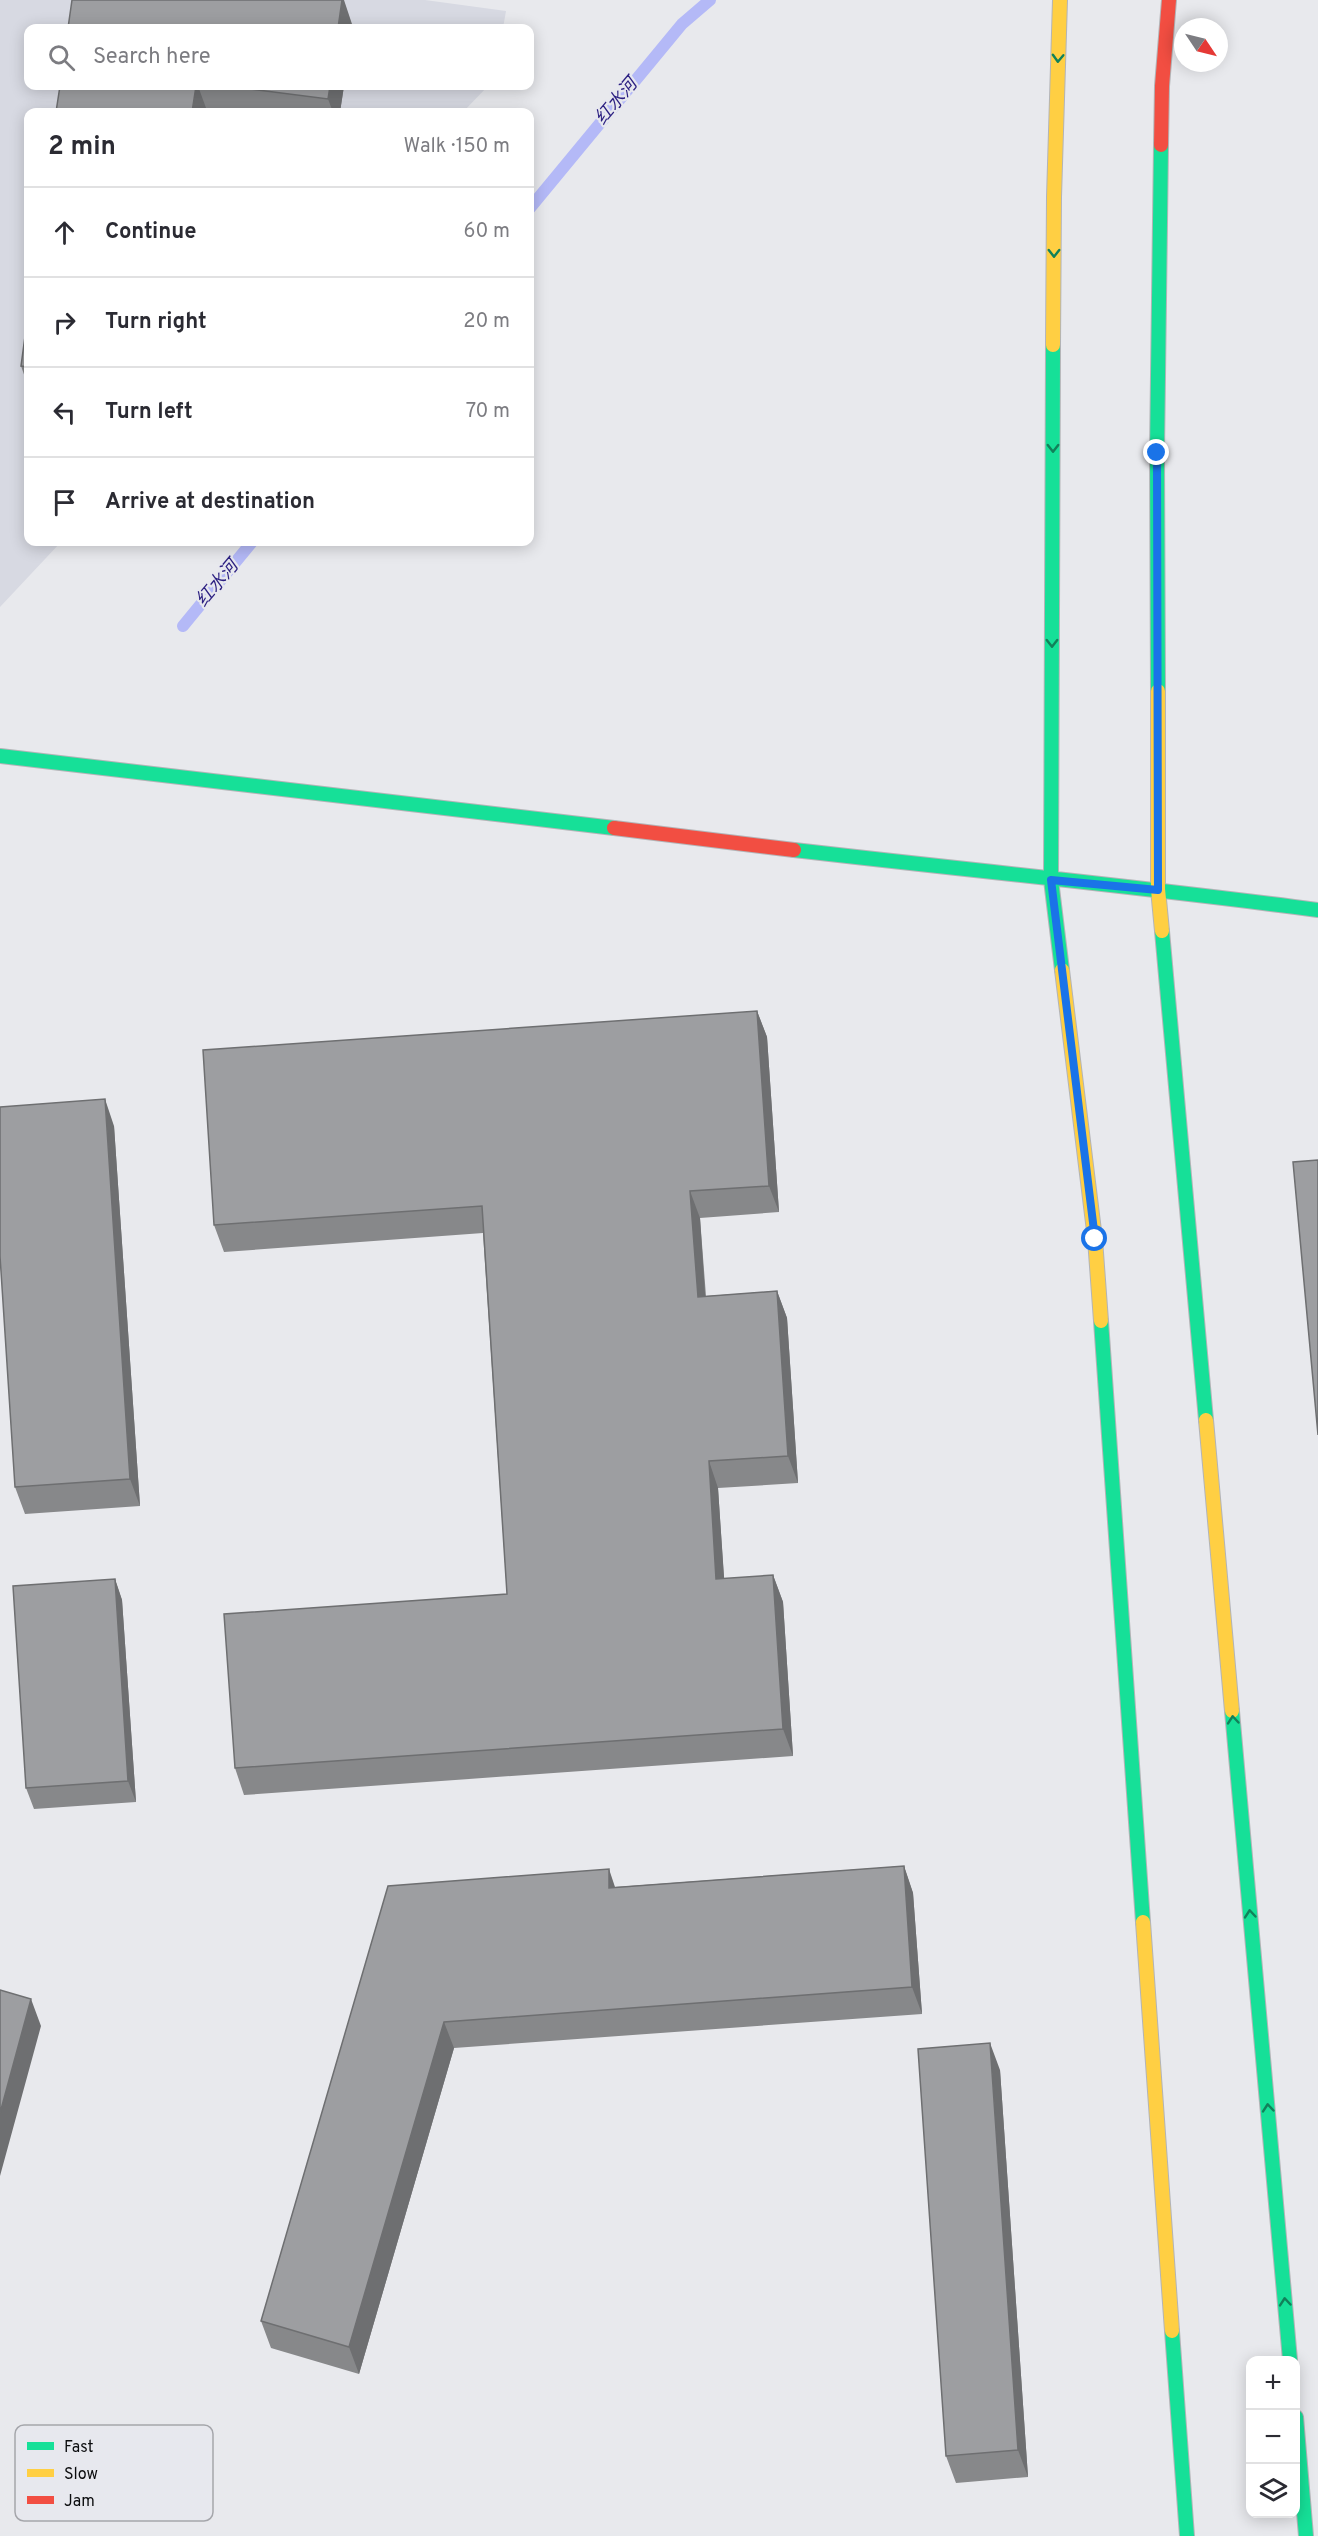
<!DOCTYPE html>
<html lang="en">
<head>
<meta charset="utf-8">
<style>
  :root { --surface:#fff; --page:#f2f2f3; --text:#2b2b33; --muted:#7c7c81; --line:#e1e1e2 }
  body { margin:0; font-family:Overpass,"Noto Sans SC",sans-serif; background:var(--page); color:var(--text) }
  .controls { position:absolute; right:18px; bottom:18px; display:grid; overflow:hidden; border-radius:12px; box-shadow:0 3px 15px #0003 }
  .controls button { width:54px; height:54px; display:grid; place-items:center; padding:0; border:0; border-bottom:2px solid var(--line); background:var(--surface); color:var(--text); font:30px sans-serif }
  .compass { position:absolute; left:1174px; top:18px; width:54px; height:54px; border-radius:50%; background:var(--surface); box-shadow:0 3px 15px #0003; rotate:125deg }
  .stop { position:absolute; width:18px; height:18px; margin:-14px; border:4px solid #1a73e8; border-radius:50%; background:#fff }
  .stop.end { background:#1a73e8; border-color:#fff; box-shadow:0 2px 6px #0008 }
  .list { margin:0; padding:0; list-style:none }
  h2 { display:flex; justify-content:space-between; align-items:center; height:78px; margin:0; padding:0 24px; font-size:26px }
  h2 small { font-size:20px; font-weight:400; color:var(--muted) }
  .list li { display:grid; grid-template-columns:39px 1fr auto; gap:18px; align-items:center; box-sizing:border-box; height:90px; padding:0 24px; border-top:2px solid var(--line) }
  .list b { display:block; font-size:22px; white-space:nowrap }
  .list em { font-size:20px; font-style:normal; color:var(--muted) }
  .icon { flex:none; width:33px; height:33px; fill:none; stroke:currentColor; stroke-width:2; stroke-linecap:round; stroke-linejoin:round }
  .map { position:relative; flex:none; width:1318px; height:2536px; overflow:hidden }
  .search { position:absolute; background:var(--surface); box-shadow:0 3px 15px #0003; left:24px; top:24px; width:510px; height:66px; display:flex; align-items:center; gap:15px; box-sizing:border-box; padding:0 21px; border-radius:12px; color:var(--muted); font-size:22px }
  .panel { position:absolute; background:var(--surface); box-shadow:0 3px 15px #0003; left:24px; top:108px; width:510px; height:438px; border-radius:12px }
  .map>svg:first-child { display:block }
  .built { fill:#d7d9e2 }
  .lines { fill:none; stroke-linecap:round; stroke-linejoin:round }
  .stream { stroke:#b4b9f7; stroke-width:12 }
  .fast-casing { stroke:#b3b4b7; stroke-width:16 }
  .slow-casing { stroke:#b3b4b7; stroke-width:16 }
  .jam-casing { stroke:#b3b4b7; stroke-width:16 }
  .fast { stroke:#16e098; stroke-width:14 }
  .slow { stroke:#ffcf43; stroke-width:14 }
  .jam { stroke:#f24e42; stroke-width:14 }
  .wall { fill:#87888a }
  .shaded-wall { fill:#6e6f71 }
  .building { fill:#9d9ea1; stroke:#6e6f71; stroke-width:1.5 }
  .oneway { stroke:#11815a }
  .route { stroke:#1a73e8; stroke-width:8 }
  .labels { text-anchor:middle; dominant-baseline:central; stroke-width:4.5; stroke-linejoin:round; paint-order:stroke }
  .water-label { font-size:18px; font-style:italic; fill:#2b1f81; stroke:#e7e8ee }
  .key { fill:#e7e8ee; stroke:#a5a6ab; stroke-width:1.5 }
  .key-label { font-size:16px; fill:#0b0c0e }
</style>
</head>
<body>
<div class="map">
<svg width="1318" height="2536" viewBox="0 0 1318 2536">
  <rect width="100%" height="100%" fill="#e8e9ed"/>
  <path class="built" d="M0 0H425L506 11 503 28H28V86H488L463 112H28V542H61L0 607Z"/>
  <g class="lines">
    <path class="stream" d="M530 208 682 24 710 0
      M183 626 252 542"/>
    <g class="fast-casing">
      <path id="fast" d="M1053 345 1051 880 1062 970
        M1158 691 1157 453 1161 145
        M0 756 614 828
        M794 850C968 870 1143 887 1318 910
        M1162 931 1206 1420
        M1101 1321 1143 1922
        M1232 1711 1290 2360
        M1172 2331 1187 2536
        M1296 2417 1306 2536"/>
    </g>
    <g class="slow-casing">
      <path id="slow" d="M1053 345 1054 197 1060 0
        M1158 691V889L1162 931
        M1062 970 1095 1239 1101 1321
        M1206 1420 1232 1711
        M1143 1922 1172 2331"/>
    </g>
    <g class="jam-casing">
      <path id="jam" d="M1161 145 1162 86 1169 0
        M614 828 794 850"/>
    </g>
    <use href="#fast" class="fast"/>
    <use href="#slow" class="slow"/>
    <use href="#jam" class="jam"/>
  </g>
  <path class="wall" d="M60 86H344L340 112H237L206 108V112H56Z
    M28 314V386L21 366Z
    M757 1011 767 1037 779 1212 700 1218 706 1296 777 1291 787 1318 798 1483 718 1488 724 1579 773 1575 783 1602 793 1756 244 1795 235 1768 507 1594 483 1233 224 1252 214 1225Z
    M114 1126 140 1506 25 1514 15 1487Z
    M115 1579 122 1600 136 1802 34 1809 26 1788Z
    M904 1866 913 1893 922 2014 454 2048 359 2374 271 2348 261 2321 388 1886 615 1887Z
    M1000 2070 1028 2477 956 2483 946 2456Z"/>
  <path class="shaded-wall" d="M342 0H344L352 24V28H338Z
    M196 86H198L206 108V112H192Z
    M330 86H344L340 112H333L328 99Z
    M757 1011 767 1037 779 1212 769 1186Z
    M105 1099 114 1126 140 1506 130 1479Z
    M690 1191 700 1218 707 1324 698 1297Z
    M777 1291 787 1318 798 1483 788 1456Z
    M709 1461 718 1488 726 1606 716 1579Z
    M773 1575 783 1602 793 1756 783 1729Z
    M115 1579 122 1600 136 1802 128 1781Z
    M904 1866 913 1893 922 2014 912 1987Z
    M609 1869 618 1896 609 1888Z
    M31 1999 41 2026 0 2176V2113Z
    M444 2022 454 2048 359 2374 349 2347Z
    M990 2043 1000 2070 1028 2477 1018 2450Z"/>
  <path class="building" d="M72 0H342L338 28H68Z
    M60 86H196L192 112H56Z
    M227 86H330L328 99Z
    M28 314V367L21 366Z
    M757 1011 769 1186 690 1191 698 1297 777 1291 788 1456 709 1461 716 1579 773 1575 783 1729 235 1768 224 1614 507 1594 482 1206 214 1225 203 1050Z
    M105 1099 130 1479 15 1487 0 1256V1107Z
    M1318 1160V1435L1293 1162Z
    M115 1579 128 1781 26 1788 13 1586Z
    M904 1866 912 1987 444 2022 349 2347 261 2321 388 1886 609 1869V1888Z
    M0 1990 31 1999 0 2113Z
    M990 2043 1018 2450 946 2456 918 2049Z"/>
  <defs><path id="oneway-chevron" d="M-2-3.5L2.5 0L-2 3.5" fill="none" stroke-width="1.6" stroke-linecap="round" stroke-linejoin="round" transform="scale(1.5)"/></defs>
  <g class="oneway">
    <use href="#oneway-chevron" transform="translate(1058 58) rotate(92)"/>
    <use href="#oneway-chevron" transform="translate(1054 253) rotate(90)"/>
    <use href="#oneway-chevron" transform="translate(1053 448) rotate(90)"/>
    <use href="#oneway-chevron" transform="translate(1052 643) rotate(90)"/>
    <use href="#oneway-chevron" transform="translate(1233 1720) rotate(-95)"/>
    <use href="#oneway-chevron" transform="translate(1250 1914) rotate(-95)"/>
    <use href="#oneway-chevron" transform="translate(1268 2108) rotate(-95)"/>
    <use href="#oneway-chevron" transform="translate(1285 2302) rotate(-95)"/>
  </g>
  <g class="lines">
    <path class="route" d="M1095 1239 1051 880 1158 890 1157 453"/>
  </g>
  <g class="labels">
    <g class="water-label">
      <text transform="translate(617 102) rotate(-50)">红水河</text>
      <text transform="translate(218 584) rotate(-50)">红水河</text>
    </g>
  </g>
  <rect x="15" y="2425" width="198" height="96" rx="9" class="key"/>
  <rect x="27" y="2442" width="27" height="8" fill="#16e098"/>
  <rect x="27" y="2469" width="27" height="8" fill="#ffcf43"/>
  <rect x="27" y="2496" width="27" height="8" fill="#f24e42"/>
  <g class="key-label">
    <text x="64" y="2452">Fast</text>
    <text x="64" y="2479">Slow</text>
    <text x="64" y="2506">Jam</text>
  </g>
</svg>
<div class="controls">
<button>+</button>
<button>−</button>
<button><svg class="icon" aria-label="layers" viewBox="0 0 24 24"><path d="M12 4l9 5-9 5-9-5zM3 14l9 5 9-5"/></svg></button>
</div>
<svg class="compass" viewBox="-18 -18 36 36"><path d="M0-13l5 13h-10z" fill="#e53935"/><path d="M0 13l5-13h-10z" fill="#7c7c81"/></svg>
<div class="stop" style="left:1095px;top:1239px"></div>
<div class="stop end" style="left:1157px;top:453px"></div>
<div class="search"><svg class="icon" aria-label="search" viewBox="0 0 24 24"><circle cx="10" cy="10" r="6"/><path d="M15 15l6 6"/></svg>Search here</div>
<section class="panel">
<h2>2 min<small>Walk · 150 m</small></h2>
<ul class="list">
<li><svg class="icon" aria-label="ahead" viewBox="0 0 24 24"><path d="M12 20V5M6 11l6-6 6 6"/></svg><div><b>Continue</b></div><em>60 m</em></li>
<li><svg class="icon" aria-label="right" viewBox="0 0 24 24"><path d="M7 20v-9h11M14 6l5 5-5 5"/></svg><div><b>Turn right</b></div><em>20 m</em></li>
<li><svg class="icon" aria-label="left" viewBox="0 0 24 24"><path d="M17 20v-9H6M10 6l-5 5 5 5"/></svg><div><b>Turn left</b></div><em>70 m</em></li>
<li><svg class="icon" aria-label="arrive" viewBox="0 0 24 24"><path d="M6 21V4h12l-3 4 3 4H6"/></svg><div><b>Arrive at destination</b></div></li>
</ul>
</section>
</div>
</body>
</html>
